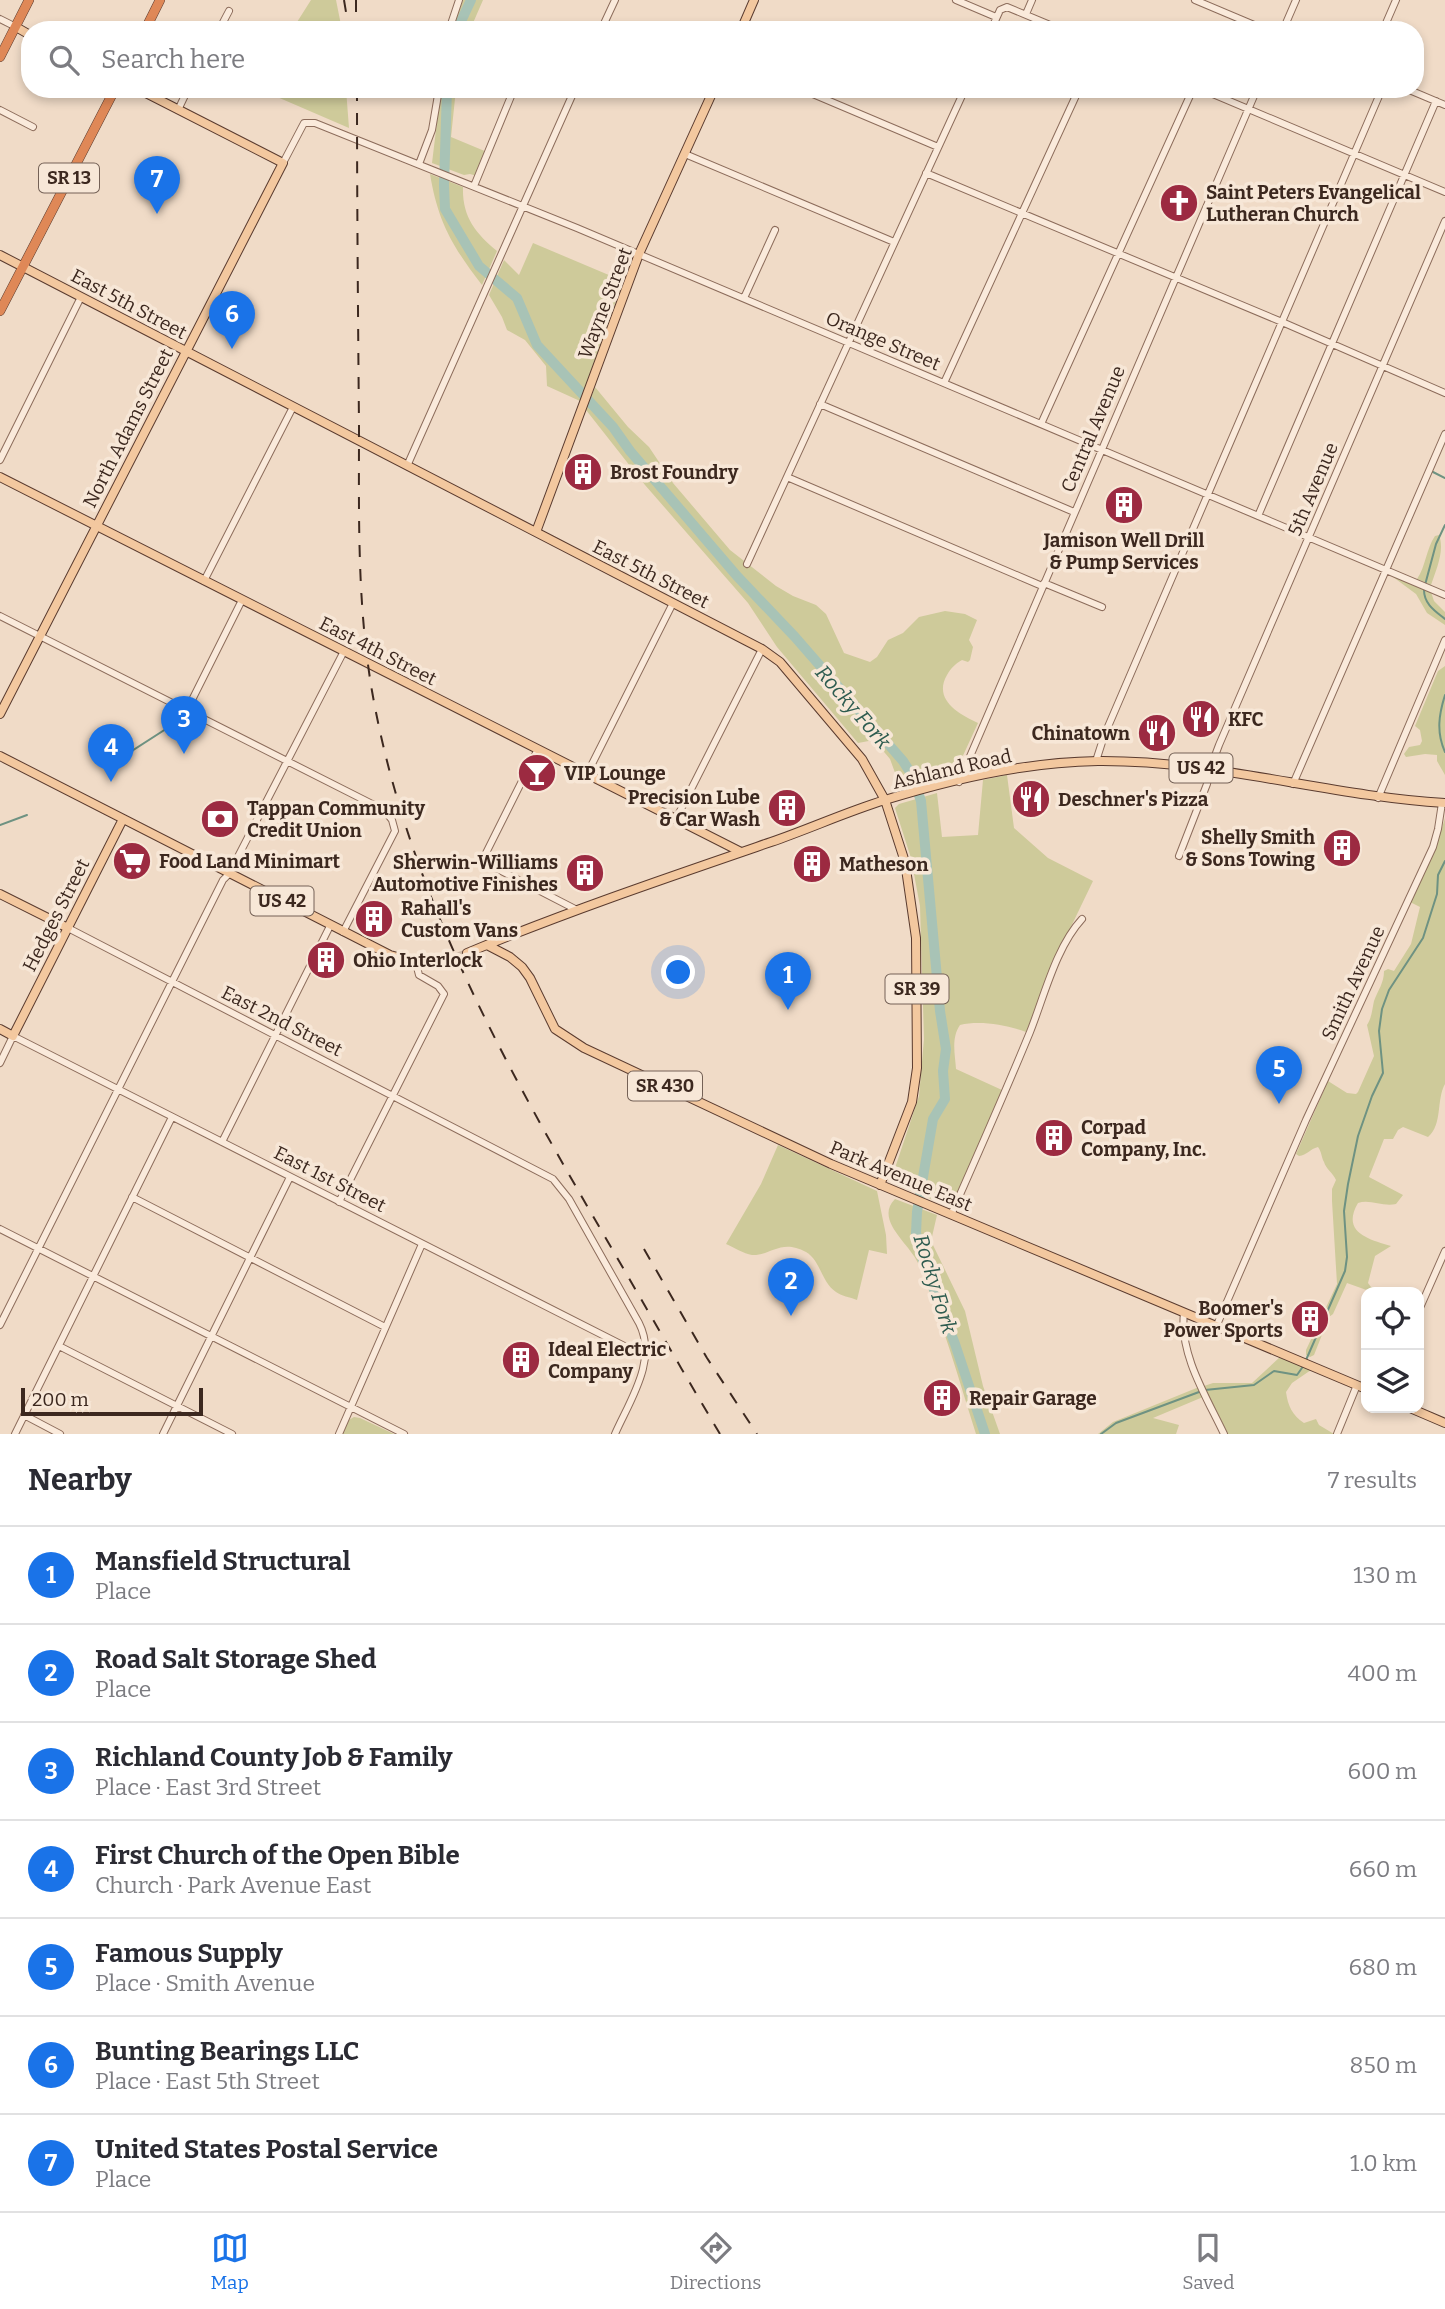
<!DOCTYPE html>
<html lang="en">
<head>
<meta charset="utf-8">
<style>
  :root { --surface:#fff; --page:#f2f2f3; --text:#2b2b33; --muted:#7c7c81; --line:#e1e1e2; --accent:#1a73e8 }
  body { margin:0; font-family:Bitter,serif; background:var(--page); color:var(--text) }
  .controls { position:absolute; right:21px; bottom:21px; display:grid; overflow:hidden; border-radius:14px; box-shadow:0 4px 10px #0003 }
  .controls button { width:63px; height:63px; display:grid; place-items:center; padding:0; border:0; border-bottom:2px solid var(--line); background:var(--surface); color:var(--text); font:35px sans-serif }
  .scale { position:absolute; left:21px; bottom:18px; width:182px; box-sizing:border-box; padding-left:7px; border:4px solid #3c281f; border-top:0; font-size:19px; line-height:24px; white-space:nowrap; color:#3c281f; -webkit-text-stroke:5px #f7e7d7; paint-order:stroke }
  .you { position:absolute; left:679px; top:973px; width:24px; height:24px; margin:-18px; border:5px solid #fff; border-radius:50%; background:#1a73e8; box-shadow:0 0 0 10px #1a73e833 }
  .badge { display:grid; place-items:center; width:46px; height:46px; border-radius:50%; background:var(--accent); color:#fff; font-size:23px; font-weight:700 }
  .pin { position:absolute; translate:-50% -58px; filter:drop-shadow(0 2px 4px #0008) }
  .pin::after { content:''; position:absolute; top:37px; width:24px; height:21px; background:inherit; clip-path:polygon(0 0,100% 0,50% 100%) }
  .list { margin:0; padding:0; list-style:none }
  h2 { display:flex; justify-content:space-between; align-items:center; height:91px; margin:0; padding:0 28px; font-size:30px }
  h2 small { font-size:23px; font-weight:400; color:var(--muted) }
  .list li { display:grid; grid-template-columns:46px 1fr auto; gap:21px; align-items:center; box-sizing:border-box; height:98px; padding:0 28px; border-top:2px solid var(--line) }
  .list b { display:block; font-size:26px; white-space:nowrap }
  .list p { margin:0; font-size:23px; white-space:nowrap; color:var(--muted) }
  .list em { font-size:23px; font-style:normal; color:var(--muted) }
  .icon { flex:none; width:38px; height:38px; fill:none; stroke:currentColor; stroke-width:2; stroke-linecap:round; stroke-linejoin:round }
  .map { position:relative; flex:none; width:1445px; height:1434px; overflow:hidden }
  .search { position:absolute; background:var(--surface); box-shadow:0 4px 10px #0003; left:21px; right:21px; top:21px; height:77px; display:flex; align-items:center; gap:18px; box-sizing:border-box; padding:0 24px; border-radius:28px; color:var(--muted); font-size:26px }
  .sheet { height:777px; background:var(--surface) }
  nav { display:flex; justify-content:space-around; align-items:center; box-sizing:border-box; height:98px; border-top:2px solid var(--line); background:var(--surface); font-size:19px; color:var(--muted) }
  nav a { display:grid; justify-items:center; gap:4px }
  nav .on { color:var(--accent) }
  .map>svg:first-child { display:block }
  .green { fill:#ceca9a }
  .lines { fill:none; stroke-linecap:round; stroke-linejoin:round }
  .stream { stroke:#6e9282; stroke-width:2 }
  .river { stroke:#a8c3b6; stroke-width:10 }
  .major-tunnel { stroke:#ccb7a5; stroke-width:8; stroke-dasharray:8 4; stroke-linecap:butt }
  .minor-casing { stroke:#8c6c5b; stroke-width:8 }
  .major-casing { stroke:#5a3b2f; stroke-width:10 }
  .highway-casing { stroke:#5a3b2f; stroke-width:10 }
  .minor { stroke:#faeadb; stroke-width:6 }
  .major { stroke:#f3c89f; stroke-width:8 }
  .highway { stroke:#df8857; stroke-width:9 }
  .rail { stroke:#3c281f; stroke-width:2; stroke-dasharray:12 12; stroke-linecap:butt }
  .labels { text-anchor:middle; dominant-baseline:central; stroke-width:7; stroke-linejoin:round; paint-order:stroke }
  .shield { fill:#f7e7d7; stroke:#746156; stroke-width:2 }
  .shield-label { font-size:18px; font-weight:bold; fill:#3c281f }
  .poi-label { font-size:19px; font-weight:bold; fill:#3c281f; stroke:#f7e7d7; text-anchor:start }
  .street-label { font-size:19px; fill:#3c281f; stroke:#f7e7d7 }
  .water-label { font-size:21px; font-style:italic; fill:#2e5c50; stroke:#f7e7d7 }
</style>
</head>
<body>
<div class="map">
<svg width="1445" height="1434" viewBox="0 0 1445 1434">
  <rect width="100%" height="100%" fill="#f0dbc7"/>
  <path class="green" d="M311 0H336L342 30H292Z
    M463 0H483L470 30H452Z
    M346 89 349 128 261 90V89Z
    M441 89H456L451 137 487 152 477 176 470 174 464 175 432 163Z
    M430 174 463 187C462 216 475 233 497 251L482 285C452 246 438 222 430 174Z
    M533 243 623 281 580 401 547 386 546 366 525 340 507 330 502 317 489 295 504 260 519 275Z
    M595 387 628 427 649 447 673 483 730 550 776 586 793 596 816 605 826 614 844 653 870 662 877 657 888 640 903 633 919 617 945 611 965 614 977 620 969 640 973 647 970 660 968 662 962 660C955 664 951 668 947 675 933 699 958 714 978 723L955 773 901 789 890 759 874 740 858 743 777 647 748 603 645 485 586 410Z
    M1439 535C1445 551 1436 570 1431 585L1417 579C1426 566 1426 549 1435 536Z
    M1389 574 1431 592 1434 601 1445 612V625L1427 613 1416 594Z
    M1445 666V775L1437 761V755L1425 754 1406 757 1404 754 1409 747 1420 745 1422 741 1420 730 1415 726 1438 671Z
    M1007 775 1014 828 1048 858 1093 881 1054 962 1026 1032C1007 1025 980 1020 960 1025 951 1038 955 1054 956 1069L1002 1090 955 1199 946 1205 897 1185 893 1174 919 1096 924 1039 920 906 911 858 895 808 899 804 937 793 942 837 978 835 983 780Z
    M1445 818V1084C1436 1100 1443 1124 1428 1137L1403 1127 1398 1130 1393 1139H1384L1369 1177 1403 1195 1396 1204C1383 1207 1370 1199 1358 1203 1341 1232 1368 1239 1391 1246L1375 1256 1368 1283 1371 1287 1384 1292H1372L1347 1283 1333 1314 1329 1317 1314 1355 1310 1357 1306 1355V1350L1337 1284 1332 1201V1189L1336 1180C1333 1173 1326 1169 1324 1162 1321 1156 1322 1153 1318 1147 1310 1149 1307 1155 1299 1156L1296 1154 1328 1081 1347 1093 1356 1094 1358 1092 1374 1056 1367 1025C1372 1017 1372 1010 1374 1001 1378 990 1384 983 1384 971L1388 969 1394 971 1411 944 1420 907 1410 902 1438 841Z
    M778 1145 877 1191 886 1235 887 1254 869 1250 857 1300C850 1297 841 1296 836 1292 821 1282 821 1261 806 1252 781 1238 770 1256 752 1255 744 1254 733 1247 726 1244L761 1184Z
    M895 1199 937 1215 931 1241 965 1311 983 1386 1000 1434H976C958 1377 942 1319 918 1263 910 1244 874 1220 895 1199Z
    M1280 1357 1311 1370 1292 1383 1286 1392C1288 1406 1292 1415 1304 1423L1316 1419 1319 1425 1334 1434H1228L1204 1386 1213 1383H1252Z
    M1199 1387 1203 1397 1153 1418 1179 1425 1176 1434H1098L1113 1422Z
    M354 1417 360 1418 394 1434H341L347 1421Z"/>
  <g class="lines">
    <path class="stream" d="M1433 472 1445 478
      M1425 585 1436 544 1445 525
      M1424 590C1424 604 1435 611 1445 619
      M1445 695C1439 714 1436 732 1445 752
      M110 765 183 718
      M0 825 27 815
      M1306 1360 1345 1271 1347 1257 1344 1211 1348 1184 1358 1136 1372 1096 1383 1073 1379 1031 1382 1009 1389 990 1423 938 1437 894 1438 875 1445 861
      M1205 1390 1254 1385 1274 1371 1297 1375 1304 1365
      M1101 1434 1116 1423 1199 1392"/>
    <path class="river" d="M457 30 471 0
      M447 89 444 185 445 209 479 266 517 298 537 345 613 427 630 451 737 576 795 637 903 761 912 775 921 801 940 1011 946 1049 943 1071 945 1099 933 1119 917 1212 916 1233 923 1261 955 1344 985 1434"/>
    <path class="major-tunnel" d="M446 961 467 953"/>
    <g class="minor-casing">
      <path id="minor" d="M956 0 996 17
        M1195 0 1266 30
        M1026 14 1032 0
        M0 19 16 27
        M219 30 229 11
        M449 30 459 0
        M601 30 615 0
        M991 30 1000 10 1007 7 1062 30
        M1283 30 1296 0
        M1383 30 1396 0
        M801 89 938 147
        M1201 89 1445 192
        M1407 89 1445 105
        M0 110 33 127
        M178 110 188 89
        M685 154 894 242
        M283 163 304 123H315L577 228 1445 595
        M419 164 432 130 439 89
        M926 173 1282 322 1445 393
        M474 186 514 89
        M744 298 775 230
        M944 383 1079 89
        M820 404 1074 512
        M1041 424 1193 89
        M0 460 81 297
        M407 466 575 89
        M787 477 1042 586
        M1258 516 1436 101
        M747 564 965 89
        M204 581 293 407
        M1044 583 1102 607
        M0 616 384 810 392 820 395 831 343 932
        M187 710 242 600
        M538 749 482 861 577 910
        M1096 761 1104 736 1382 89
        M587 774 673 603
        M959 782 1257 89
        M1293 784 1445 434
        M1378 798 1445 640
        M676 819 762 649
        M1179 856 1207 784 1210 769 1219 745 1445 221
        M68 928 553 1179 569 1199 639 1323C658 1360 630 1400 615 1434
        M0 1063 13 1036 646 1357
        M222 1142 330 926
        M132 1197 385 1327
        M339 1202 444 994 438 986 419 975 416 963
        M951 1215C978 1154 1005 1093 1030 1032 1044 997 1056 947 1082 919
        M0 1229 404 1434
        M1419 1310 1445 1251
        M1184 1313C1179 1354 1207 1398 1224 1434
        M0 1325 223 880 229 874 344 651
        M1216 1327 1306 1120 1433 847 1438 829 1442 803
        M59 1346 232 1434
        M24 1415 60 1434
        M15 1434 172 1117
        M163 1434 290 1177
        M339 1434 422 1244
        M1337 1434 1357 1385"/>
    </g>
    <g class="major-casing">
      <path id="major" d="M16 27 30 35
        M741 30 754 0
        M0 255 762 649 780 662 862 759 885 800 905 862 916 938 917 1068 912 1102 880 1185
        M0 477 741 852
        M536 532 639 254 714 89
        M0 714 283 163 138 89
        M0 756 390 955 424 964 446 961
        M0 894 68 928
        M487 945 510 957 522 967 530 978 555 1029 584 1048 831 1164 1366 1389
        M467 953C566 912 669 877 771 842 809 829 846 812 885 800 952 779 1028 762 1098 761 1215 760 1328 796 1445 803
        M0 1029 13 1036 123 819
        M1410 1408 1445 1423"/>
    </g>
    <g class="highway-casing">
      <path id="highway" d="M145 30 160 0
        M0 57 29 0
        M0 311 115 89"/>
    </g>
    <use href="#minor" class="minor"/>
    <use href="#major" class="major"/>
    <use href="#highway" class="highway"/>
    <path class="rail" d="M344 0 349 30
      M356 0V28
      M357 89C357 202 358 314 359 426 359 515 357 603 372 691 405 880 495 1047 590 1211 633 1285 676 1360 720 1434
      M644 1249 707 1358 757 1434"/>
  </g>
  <defs>
    <g id="church-disc" transform="scale(2.0125)"><circle r="9.5" fill="#9c2a41" stroke="#f7e7d7"/><path d="M-1.2-6h2.4v3.5h3.3v2.4h-3.3V6h-2.4V-.1h-3.3v-2.4h3.3Z" fill="#fff"/></g>
    <g id="building-disc" transform="scale(2.0125)"><circle r="9.5" fill="#9c2a41" stroke="#f7e7d7"/><path d="M-4-6H4V6H1V3H-1V6H-4ZM-2.5-4.3h1.7v1.8h-1.7ZM.8-4.3h1.7v1.8H.8ZM-2.5-1h1.7V.8h-1.7ZM.8-1h1.7V.8H.8Z" fill="#fff"/></g>
    <g id="restaurant-disc" transform="scale(2.0125)"><circle r="9.5" fill="#9c2a41" stroke="#f7e7d7"/><path d="M-5-6h1v4h1v-4h1v4h1v-4h1v5L-1.5 .5V6h-2V.5L-5-1ZM5-6V6H3V1.5H1.5Q1.5-4 5-6Z" fill="#fff"/></g>
    <g id="bar-disc" transform="scale(2.0125)"><circle r="9.5" fill="#9c2a41" stroke="#f7e7d7"/><path d="M-6-5H6L.8 .8V4.5H3.5V6h-7V4.5H-.8V.8Z" fill="#fff"/></g>
    <g id="bank-disc" transform="scale(2.0125)"><circle r="9.5" fill="#9c2a41" stroke="#f7e7d7"/><path d="M-6-4H6V4H-6ZM0-2.3a2.3 2.3 0 1 0 0 4.6a2.3 2.3 0 1 0 0-4.6Z" fill="#fff"/></g>
    <g id="supermarket-disc" transform="scale(2.0125)"><circle r="9.5" fill="#9c2a41" stroke="#f7e7d7"/><path d="M-6-5.5h2.5l.6 2H6L4.5 2H-2.5L-4.4-4H-6ZM-1.5 3.2a1.3 1.3 0 1 0 .1 0ZM3 3.2a1.3 1.3 0 1 0 .1 0Z" fill="#fff"/></g>
  </defs>
  <g fill-rule="evenodd">
    <use href="#church-disc" x="1179" y="203"/>
    <use href="#building-disc" x="583" y="472"/>
    <use href="#building-disc" x="1124" y="505"/>
    <use href="#restaurant-disc" x="1201" y="719"/>
    <use href="#restaurant-disc" x="1157" y="733"/>
    <use href="#bar-disc" x="537" y="773"/>
    <use href="#restaurant-disc" x="1031" y="799"/>
    <use href="#building-disc" x="787" y="808"/>
    <use href="#bank-disc" x="220" y="819"/>
    <use href="#building-disc" x="1342" y="848"/>
    <use href="#supermarket-disc" x="132" y="861"/>
    <use href="#building-disc" x="812" y="864"/>
    <use href="#building-disc" x="585" y="873"/>
    <use href="#building-disc" x="374" y="919"/>
    <use href="#building-disc" x="326" y="960"/>
    <use href="#building-disc" x="1054" y="1138"/>
    <use href="#building-disc" x="1310" y="1319"/>
    <use href="#building-disc" x="521" y="1360"/>
    <use href="#building-disc" x="942" y="1398"/>
  </g>
  <g class="labels">
    <g class="shield">
      <rect x="39" y="163.5" width="60" height="29" rx="5"/>
      <rect x="1169.5" y="753.5" width="63" height="29" rx="5"/>
      <rect x="250.5" y="886.5" width="63" height="29" rx="5"/>
      <rect x="885.5" y="974.5" width="63" height="29" rx="5"/>
      <rect x="628" y="1071.5" width="74" height="29" rx="5"/>
    </g>
    <g class="shield-label">
      <text x="69" y="178">SR 13</text>
      <text x="1201" y="768">US 42</text>
      <text x="282" y="901">US 42</text>
      <text x="917" y="989">SR 39</text>
      <text x="665" y="1086">SR 430</text>
    </g>
    <g class="poi-label">
      <text x="1206" y="192">Saint Peters Evangelical<tspan x="1206" dy="22">Lutheran Church</tspan></text>
      <text x="610" y="472">Brost Foundry</text>
      <text x="1124" y="540" text-anchor="middle">Jamison Well Drill<tspan x="1124" dy="22">&amp; Pump Services</tspan></text>
      <text x="1228" y="719">KFC</text>
      <text x="1130" y="733" text-anchor="end">Chinatown</text>
      <text x="564" y="773">VIP Lounge</text>
      <text x="760" y="797" text-anchor="end">Precision Lube<tspan x="760" dy="22">&amp; Car Wash</tspan></text>
      <text x="1058" y="799">Deschner's Pizza</text>
      <text x="247" y="808">Tappan Community<tspan x="247" dy="22">Credit Union</tspan></text>
      <text x="1315" y="837" text-anchor="end">Shelly Smith<tspan x="1315" dy="22">&amp; Sons Towing</tspan></text>
      <text x="159" y="861">Food Land Minimart</text>
      <text x="558" y="862" text-anchor="end">Sherwin-Williams<tspan x="558" dy="22">Automotive Finishes</tspan></text>
      <text x="839" y="864">Matheson</text>
      <text x="401" y="908">Rahall's<tspan x="401" dy="22">Custom Vans</tspan></text>
      <text x="353" y="960">Ohio Interlock</text>
      <text x="1081" y="1127">Corpad<tspan x="1081" dy="22">Company, Inc.</tspan></text>
      <text x="1283" y="1308" text-anchor="end">Boomer's<tspan x="1283" dy="22">Power Sports</tspan></text>
      <text x="548" y="1349">Ideal Electric<tspan x="548" dy="22">Company</tspan></text>
      <text x="969" y="1398">Repair Garage</text>
    </g>
    <g class="street-label">
      <text transform="translate(605 303) rotate(-69)">Wayne Street</text>
      <text transform="translate(129 304) rotate(28)">East 5th Street</text>
      <text transform="translate(883 341) rotate(23)">Orange Street</text>
      <text transform="translate(128 428) rotate(-63)">North Adams Street</text>
      <text transform="translate(1093 429) rotate(-67)">Central Avenue</text>
      <text transform="translate(1313 489) rotate(-67)">5th Avenue</text>
      <text transform="translate(651 574) rotate(27)">East 5th Street</text>
      <text transform="translate(378 651) rotate(27)">East 4th Street</text>
      <text transform="translate(952 769) rotate(-13)">Ashland Road</text>
      <text transform="translate(56 915) rotate(-63)">Hedges Street</text>
      <text transform="translate(1353 983) rotate(-65)">Smith Avenue</text>
      <text transform="translate(282 1021) rotate(27)">East 2nd Street</text>
      <text transform="translate(901 1176) rotate(23)">Park Avenue East</text>
      <text transform="translate(330 1179) rotate(27)">East 1st Street</text>
    </g>
    <g class="water-label">
      <text transform="translate(853 707) rotate(49)">Rocky Fork</text>
      <text transform="translate(935 1284) rotate(73)">Rocky Fork</text>
    </g>
  </g>
</svg>
<div class="controls">
<button><svg class="icon" aria-label="locate" viewBox="0 0 24 24"><circle cx="12" cy="12" r="6"/><path d="M12 2v4M12 18v4M2 12h4M18 12h4"/></svg></button>
<button><svg class="icon" aria-label="layers" viewBox="0 0 24 24"><path d="M12 4l9 5-9 5-9-5zM3 14l9 5 9-5"/></svg></button>
</div>
<div class="scale">200 m</div>
<div class="you"></div>
<div class="pin badge" style="left:788px;top:1010px">1</div>
<div class="pin badge" style="left:791px;top:1316px">2</div>
<div class="pin badge" style="left:184px;top:754px">3</div>
<div class="pin badge" style="left:111px;top:782px">4</div>
<div class="pin badge" style="left:1279px;top:1104px">5</div>
<div class="pin badge" style="left:232px;top:349px">6</div>
<div class="pin badge" style="left:157px;top:214px">7</div>
<div class="search"><svg class="icon" aria-label="search" viewBox="0 0 24 24"><circle cx="10" cy="10" r="6"/><path d="M15 15l6 6"/></svg>Search here</div>
</div>
<section class="sheet">
<h2>Nearby<small>7 results</small></h2>
<ul class="list">
<li><span class="badge">1</span><div><b>Mansfield Structural</b><p>Place</p></div><em>130 m</em></li>
<li><span class="badge">2</span><div><b>Road Salt Storage Shed</b><p>Place</p></div><em>400 m</em></li>
<li><span class="badge">3</span><div><b>Richland County Job &amp; Family</b><p>Place · East 3rd Street</p></div><em>600 m</em></li>
<li><span class="badge">4</span><div><b>First Church of the Open Bible</b><p>Church · Park Avenue East</p></div><em>660 m</em></li>
<li><span class="badge">5</span><div><b>Famous Supply</b><p>Place · Smith Avenue</p></div><em>680 m</em></li>
<li><span class="badge">6</span><div><b>Bunting Bearings LLC</b><p>Place · East 5th Street</p></div><em>850 m</em></li>
<li><span class="badge">7</span><div><b>United States Postal Service</b><p>Place</p></div><em>1.0 km</em></li>
</ul>
</section>
<nav>
<a class="on"><svg class="icon" aria-label="map" viewBox="0 0 24 24"><path d="M3 6l6-2 6 2 6-2v14l-6 2-6-2-6 2zM9 4v14M15 6v14"/></svg>Map</a>
<a><svg class="icon" aria-label="directions" viewBox="0 0 24 24"><path d="M12 3l9 9-9 9-9-9zM9 14v-3h6M13 9l2 2-2 2"/></svg>Directions</a>
<a><svg class="icon" aria-label="saved" viewBox="0 0 24 24"><path d="M7 4h10v16l-5-4-5 4z"/></svg>Saved</a>
</nav>
</body>
</html>
